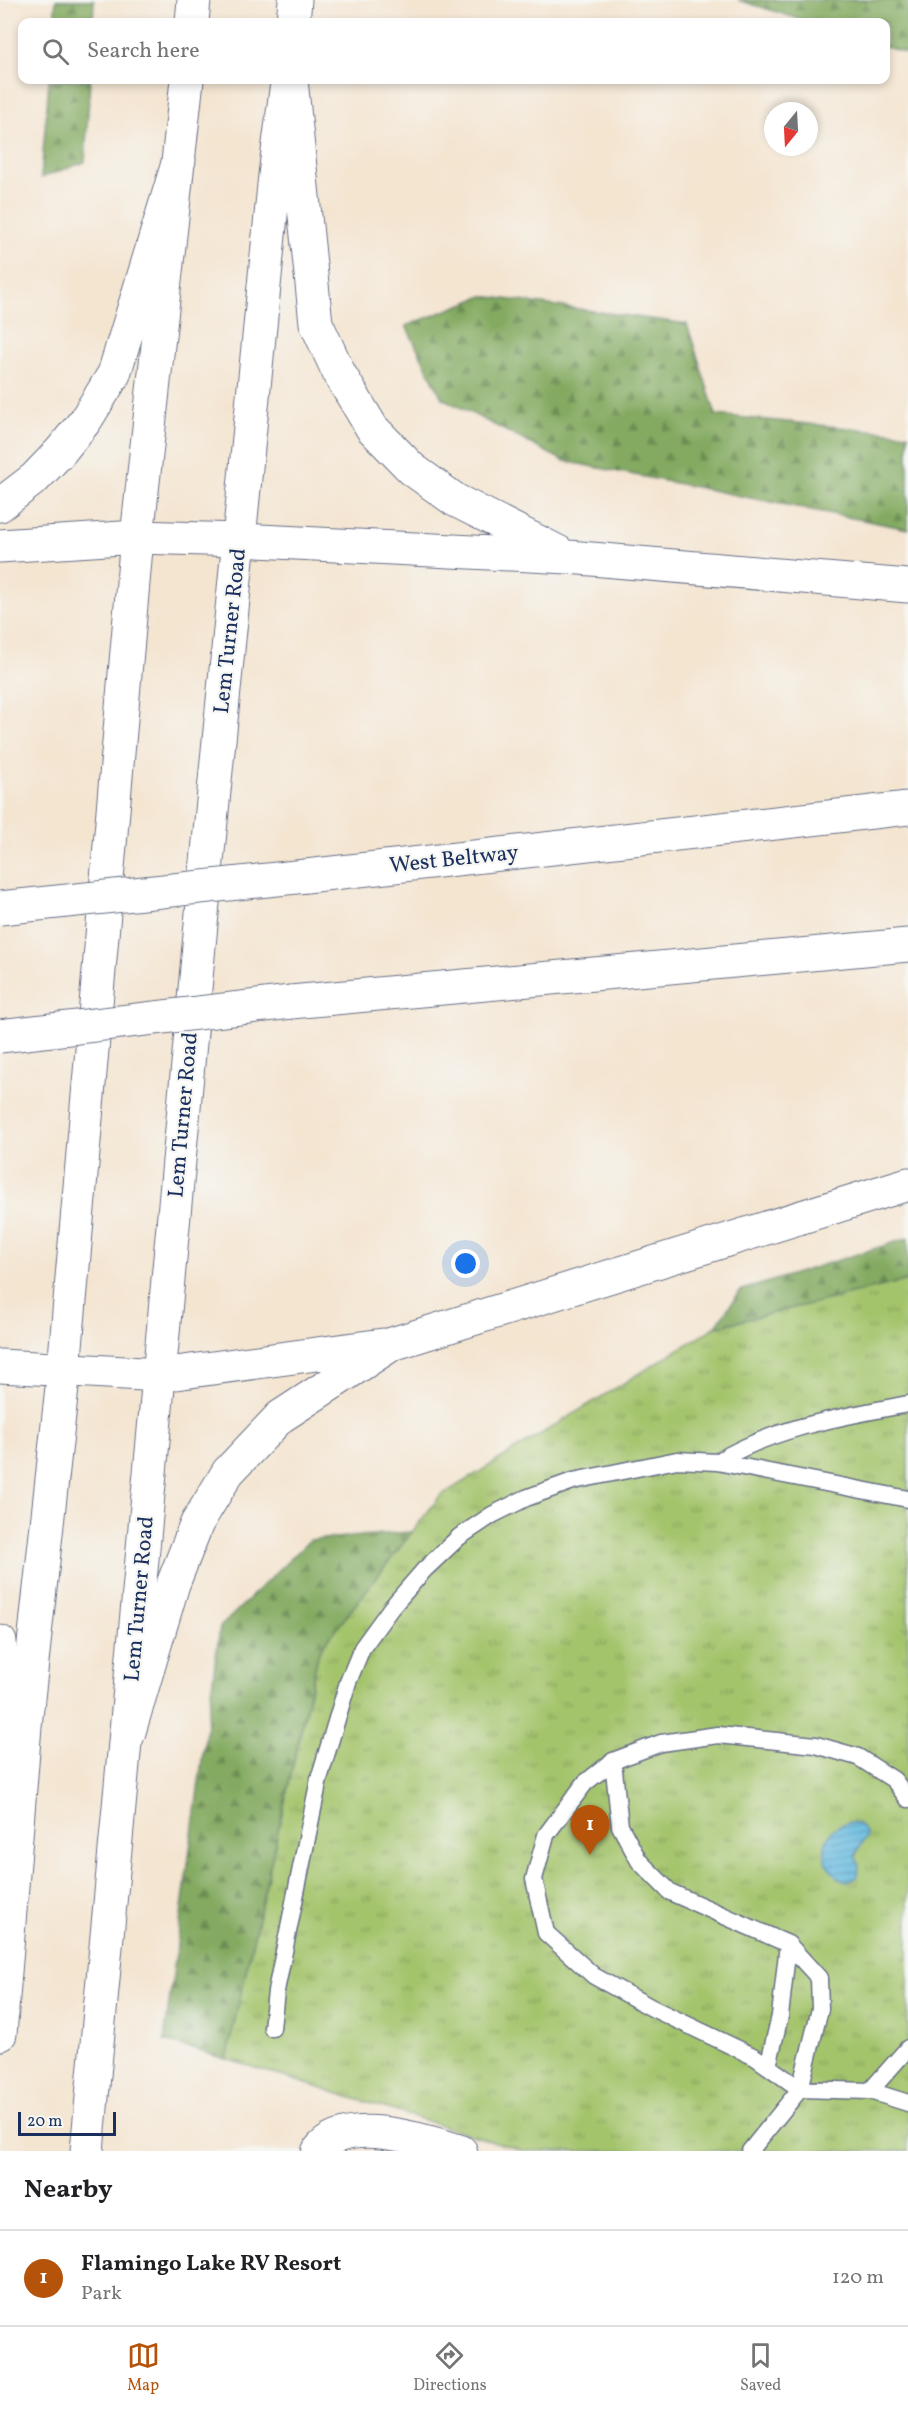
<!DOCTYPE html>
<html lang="en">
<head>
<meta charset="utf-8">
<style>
  :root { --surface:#fff; --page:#f2f2f2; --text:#202124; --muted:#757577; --line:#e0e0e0; --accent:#b45309 }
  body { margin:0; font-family:Vollkorn,serif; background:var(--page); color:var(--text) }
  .compass { position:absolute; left:764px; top:102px; width:54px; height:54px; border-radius:50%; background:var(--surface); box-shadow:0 3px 9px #0003; rotate:198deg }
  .scale { position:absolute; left:18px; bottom:15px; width:98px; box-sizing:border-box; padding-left:6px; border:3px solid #1b2f5e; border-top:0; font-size:16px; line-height:21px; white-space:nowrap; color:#1b2f5e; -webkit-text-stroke:4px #f6f6f2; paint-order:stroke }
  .you { position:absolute; left:466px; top:1264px; width:21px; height:21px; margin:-15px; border:4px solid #fff; border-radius:50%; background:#1a73e8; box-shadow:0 0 0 9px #1a73e833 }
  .badge { display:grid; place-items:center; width:39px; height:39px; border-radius:50%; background:var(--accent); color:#fff; font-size:20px; font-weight:700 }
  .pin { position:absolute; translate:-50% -50px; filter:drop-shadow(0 2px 3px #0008) }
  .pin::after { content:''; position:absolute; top:32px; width:21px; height:18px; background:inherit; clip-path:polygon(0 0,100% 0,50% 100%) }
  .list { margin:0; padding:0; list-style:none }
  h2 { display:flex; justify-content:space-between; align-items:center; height:78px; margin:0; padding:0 24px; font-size:26px }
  h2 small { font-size:20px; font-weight:400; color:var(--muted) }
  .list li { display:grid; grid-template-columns:39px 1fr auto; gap:18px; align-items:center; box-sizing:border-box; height:96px; padding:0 24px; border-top:2px solid var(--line) }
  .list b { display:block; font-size:22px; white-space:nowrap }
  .list p { margin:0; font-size:20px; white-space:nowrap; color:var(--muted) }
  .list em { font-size:20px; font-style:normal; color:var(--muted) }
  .icon { flex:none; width:33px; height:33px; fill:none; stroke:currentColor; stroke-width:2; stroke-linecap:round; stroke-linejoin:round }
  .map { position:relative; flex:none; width:908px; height:2151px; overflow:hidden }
  .search { position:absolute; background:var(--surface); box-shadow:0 3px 9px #0003; left:18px; right:18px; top:18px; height:66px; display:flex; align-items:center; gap:15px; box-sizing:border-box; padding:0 21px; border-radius:12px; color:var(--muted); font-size:22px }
  .sheet { height:174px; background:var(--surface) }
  nav { display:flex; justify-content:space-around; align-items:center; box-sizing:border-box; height:84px; border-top:2px solid var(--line); background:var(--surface); font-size:16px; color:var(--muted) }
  nav a { display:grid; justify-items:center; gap:3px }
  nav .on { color:var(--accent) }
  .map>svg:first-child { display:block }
  .grass { fill:url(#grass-tufts); stroke:#607a65; stroke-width:1.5 }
  .forest { fill:url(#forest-firs); stroke:#4f6c5f; stroke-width:1.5 }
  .water { fill:url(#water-rules); stroke:#40749f; stroke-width:1.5 }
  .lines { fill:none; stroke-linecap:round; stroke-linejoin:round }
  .service-casing { stroke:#676f86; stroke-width:19 }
  .minor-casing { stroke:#676f86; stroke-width:34 }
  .primary-casing { stroke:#676f86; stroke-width:35 }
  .motorway-casing { stroke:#676f86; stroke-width:35 }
  .service { stroke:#fff; stroke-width:16 }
  .minor { stroke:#fff; stroke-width:32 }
  .primary { stroke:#fff; stroke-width:33 }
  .motorway { stroke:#fff; stroke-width:33 }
  .motorway-bridge-casing { stroke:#676f86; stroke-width:35; stroke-linecap:butt }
  .motorway-bridge { stroke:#fff; stroke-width:33 }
  .labels { text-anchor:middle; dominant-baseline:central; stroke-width:4.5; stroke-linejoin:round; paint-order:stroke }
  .street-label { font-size:22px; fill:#1b2f5e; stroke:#f6f6f2 }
</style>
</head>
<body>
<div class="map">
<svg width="908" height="2151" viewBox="0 0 908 2151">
  <defs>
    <pattern id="grass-tufts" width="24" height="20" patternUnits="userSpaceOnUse" patternTransform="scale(1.5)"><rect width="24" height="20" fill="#a4c46c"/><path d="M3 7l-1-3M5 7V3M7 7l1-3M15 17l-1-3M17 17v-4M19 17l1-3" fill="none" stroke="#85a05c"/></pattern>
    <pattern id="forest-firs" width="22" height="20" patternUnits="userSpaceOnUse" patternTransform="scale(1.5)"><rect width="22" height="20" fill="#83aa60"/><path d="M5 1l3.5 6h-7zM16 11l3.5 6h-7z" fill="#6a8b52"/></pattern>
    <pattern id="water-rules" width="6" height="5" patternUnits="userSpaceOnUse" patternTransform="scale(1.5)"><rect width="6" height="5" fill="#64bae0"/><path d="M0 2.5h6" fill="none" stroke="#5298b9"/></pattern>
  </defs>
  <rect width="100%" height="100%" fill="#f6f6f2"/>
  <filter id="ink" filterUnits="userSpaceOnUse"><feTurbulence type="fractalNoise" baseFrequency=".0167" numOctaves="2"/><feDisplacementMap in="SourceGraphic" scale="12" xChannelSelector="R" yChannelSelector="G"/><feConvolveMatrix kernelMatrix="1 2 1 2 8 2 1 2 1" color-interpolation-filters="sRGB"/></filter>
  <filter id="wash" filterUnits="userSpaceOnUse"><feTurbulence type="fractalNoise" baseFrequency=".008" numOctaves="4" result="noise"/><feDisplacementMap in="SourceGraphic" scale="24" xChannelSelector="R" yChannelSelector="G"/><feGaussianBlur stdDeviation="1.35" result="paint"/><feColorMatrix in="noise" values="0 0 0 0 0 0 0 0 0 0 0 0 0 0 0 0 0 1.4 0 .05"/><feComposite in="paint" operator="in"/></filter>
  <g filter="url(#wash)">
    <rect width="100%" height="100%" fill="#f4e5d1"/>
    <path class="grass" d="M908 1280V2151H524L226 2059 319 1651 440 1496 715 1327Z"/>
    <path class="forest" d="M56 0H94L93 22H54Z
      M738 0H908V54L886 47V22H809Z
      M49 80H90L85 162 41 178Z
      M483 296 687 324 716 415 908 434V529L564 461 442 398 406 326Z
      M908 1238V1280L715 1327 740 1291Z
      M412 1532 319 1651 226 2059 164 2041 220 1627 310 1540Z"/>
    <path class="water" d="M851 1822 860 1825 867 1835 855 1855 859 1865 857 1878 846 1881C816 1871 818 1825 851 1822Z"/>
  </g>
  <g filter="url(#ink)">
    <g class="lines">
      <g class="service-casing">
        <path id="service" d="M717 1462C774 1427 842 1417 908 1404
          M613 1761 620 1826 639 1861 670 1892 788 1944
          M272 2028 276 1991 319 1779 348 1682 362 1648 391 1608 424 1570 459 1537 492 1515 526 1498 573 1481 677 1460 717 1462 908 1499
          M768 2066 780 2016 788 1944 819 1978 820 2009 800 2089 755 2057 652 2008 594 1976 546 1933 534 1879 546 1835 585 1783 613 1761 661 1743 718 1735 816 1745 858 1757 894 1780 908 1799
          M870 2091 908 2103
          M750 2151 800 2089 870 2091 908 2048"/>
      </g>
      <g class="minor-casing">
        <path id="minor" d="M318 2151C345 2114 425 2140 461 2151"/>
      </g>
      <g class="primary-casing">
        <path id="primary" d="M192 22 194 0
          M293 22 295 0
          M0 2034 25 1726 64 1369 137 537 187 80
          M87 2151 204 892 275 175 286 90"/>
      </g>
      <g class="motorway-casing">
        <path id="motorway" d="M291 80 316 323 339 373 372 428 412 469 455 500 558 552
          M0 505 35 478 60 452 85 421 114 374 179 160
          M0 546 137 537 240 540 568 557 908 586
          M306 876 908 808
          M291 1002 908 945
          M0 1366 161 1375 383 1345
          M0 1642 14 1858
          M128 1735 173 1584 197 1523 228 1472 280 1417 392 1344 908 1184"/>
      </g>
      <use href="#service" class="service"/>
      <use href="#minor" class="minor"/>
      <use href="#primary" class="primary"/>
      <use href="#motorway" class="motorway"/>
      <g class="motorway-bridge-casing">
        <path id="motorway-bridge" d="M0 908 306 876
          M0 1036 291 1002"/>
      </g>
      <use href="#motorway-bridge" class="motorway-bridge"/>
    </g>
  </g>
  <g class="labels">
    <g class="street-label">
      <text transform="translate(231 631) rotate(-84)">Lem Turner Road</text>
      <text transform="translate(454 860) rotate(-6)">West Beltway</text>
      <text transform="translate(184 1115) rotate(-85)">Lem Turner Road</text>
      <text transform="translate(140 1599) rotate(-85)">Lem Turner Road</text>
    </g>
  </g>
</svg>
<svg class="compass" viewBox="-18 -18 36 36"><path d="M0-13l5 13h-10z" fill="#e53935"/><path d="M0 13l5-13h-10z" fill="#757577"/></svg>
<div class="scale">20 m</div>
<div class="you"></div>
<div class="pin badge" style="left:590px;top:1855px">1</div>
<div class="search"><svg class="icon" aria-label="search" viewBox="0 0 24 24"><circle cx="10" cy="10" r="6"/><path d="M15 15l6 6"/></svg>Search here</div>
</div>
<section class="sheet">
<h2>Nearby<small></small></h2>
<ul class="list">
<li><span class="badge">1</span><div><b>Flamingo Lake RV Resort</b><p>Park</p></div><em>120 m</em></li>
</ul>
</section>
<nav>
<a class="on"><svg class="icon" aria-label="map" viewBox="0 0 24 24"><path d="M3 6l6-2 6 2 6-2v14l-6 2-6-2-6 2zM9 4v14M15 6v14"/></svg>Map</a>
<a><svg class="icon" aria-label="directions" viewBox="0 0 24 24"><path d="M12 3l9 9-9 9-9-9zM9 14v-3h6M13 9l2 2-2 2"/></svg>Directions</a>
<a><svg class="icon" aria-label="saved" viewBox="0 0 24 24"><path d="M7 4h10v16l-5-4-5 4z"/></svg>Saved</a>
</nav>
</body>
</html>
